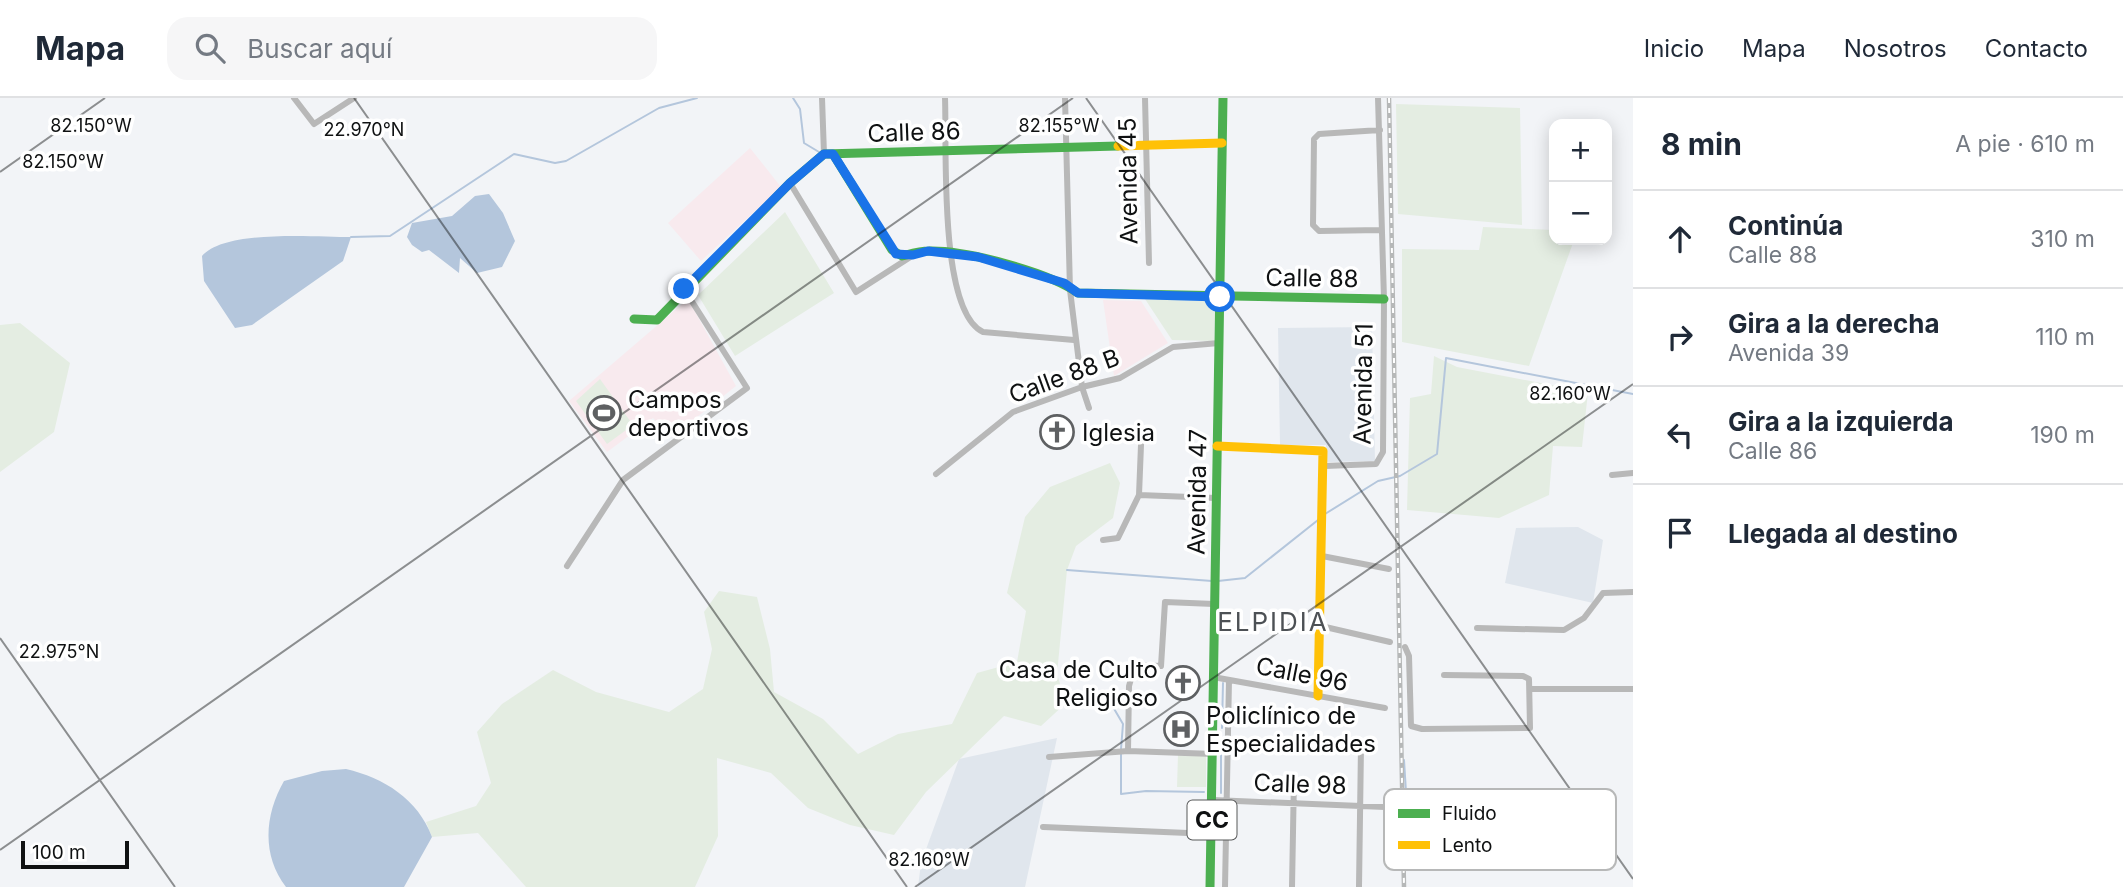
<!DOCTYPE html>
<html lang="es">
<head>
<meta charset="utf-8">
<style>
  :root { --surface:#fff; --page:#f6f6f7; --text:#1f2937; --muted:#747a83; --line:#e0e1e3 }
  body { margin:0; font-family:Inter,sans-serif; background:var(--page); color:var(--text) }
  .controls { position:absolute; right:21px; top:21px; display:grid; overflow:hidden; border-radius:14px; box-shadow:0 4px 18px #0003 }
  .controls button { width:63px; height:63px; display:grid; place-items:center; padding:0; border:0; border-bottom:2px solid var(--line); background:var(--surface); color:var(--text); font:35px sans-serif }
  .scale { position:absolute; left:21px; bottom:18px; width:108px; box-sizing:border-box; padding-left:7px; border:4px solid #0f1112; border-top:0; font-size:19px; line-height:24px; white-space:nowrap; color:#0f1112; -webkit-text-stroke:5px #fff; paint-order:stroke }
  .stop { position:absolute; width:21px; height:21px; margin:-16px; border:5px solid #1a73e8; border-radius:50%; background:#fff }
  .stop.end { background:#1a73e8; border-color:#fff; box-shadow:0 2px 7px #0008 }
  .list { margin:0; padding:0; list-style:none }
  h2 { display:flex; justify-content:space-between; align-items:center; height:91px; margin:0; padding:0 28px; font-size:30px }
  h2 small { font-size:23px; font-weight:400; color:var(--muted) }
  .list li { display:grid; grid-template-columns:46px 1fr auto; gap:21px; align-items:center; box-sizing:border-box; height:98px; padding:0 28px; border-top:2px solid var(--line) }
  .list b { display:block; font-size:26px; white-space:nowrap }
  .list p { margin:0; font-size:23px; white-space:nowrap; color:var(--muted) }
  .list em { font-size:23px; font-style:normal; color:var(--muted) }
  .icon { flex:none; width:38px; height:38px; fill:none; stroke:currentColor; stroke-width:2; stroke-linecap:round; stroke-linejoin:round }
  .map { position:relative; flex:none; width:1633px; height:789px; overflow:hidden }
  header { display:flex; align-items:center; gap:42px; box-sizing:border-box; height:98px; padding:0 35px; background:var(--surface); border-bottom:2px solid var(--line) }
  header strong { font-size:33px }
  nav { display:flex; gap:38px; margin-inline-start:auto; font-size:24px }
  .search { width:490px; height:63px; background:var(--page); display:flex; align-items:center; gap:18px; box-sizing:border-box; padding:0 24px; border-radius:21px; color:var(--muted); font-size:26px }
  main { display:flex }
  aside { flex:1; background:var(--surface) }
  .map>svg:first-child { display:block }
  .built { fill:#e0e6ed }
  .education { fill:#f8eaee }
  .green { fill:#e4ede2 }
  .water { fill:#b4c6dc }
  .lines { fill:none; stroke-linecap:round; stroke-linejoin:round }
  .stream { stroke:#b4c6dc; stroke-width:2 }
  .street { stroke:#b8b8b8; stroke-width:6 }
  .fast { stroke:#4caf50; stroke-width:9 }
  .slow { stroke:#ffc107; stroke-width:9 }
  .rail-casing { stroke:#b6b8b8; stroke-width:4.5 }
  .rail { stroke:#fff; stroke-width:2; stroke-dasharray:5; stroke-linecap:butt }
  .route { stroke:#1a73e8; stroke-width:9 }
  .ticks { fill:none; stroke:#0f1112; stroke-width:2; stroke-opacity:0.45 }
  .labels { text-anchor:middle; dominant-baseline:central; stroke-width:7; stroke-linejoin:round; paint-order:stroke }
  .shield { fill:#fff; stroke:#575859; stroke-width:2 }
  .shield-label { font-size:23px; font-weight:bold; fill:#0f1112 }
  .street-label { font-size:24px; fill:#0f1112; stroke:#fff }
  .poi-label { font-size:24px; fill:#0f1112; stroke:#fff; text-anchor:start }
  .neighbourhood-label { font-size:26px; letter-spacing:2px; fill:#4d5155; stroke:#fff }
  .key { fill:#fff; stroke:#b7b8b8; stroke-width:2 }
  .key-label { font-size:19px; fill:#0f1112 }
  .ticks-label { font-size:18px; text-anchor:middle; fill:#0f1112; stroke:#fff; stroke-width:7; stroke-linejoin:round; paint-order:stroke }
</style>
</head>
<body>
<header>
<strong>Mapa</strong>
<div class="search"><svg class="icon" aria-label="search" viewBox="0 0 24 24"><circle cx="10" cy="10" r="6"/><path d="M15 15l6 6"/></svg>Buscar aquí</div>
<nav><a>Inicio</a><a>Mapa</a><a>Nosotros</a><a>Contacto</a></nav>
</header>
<main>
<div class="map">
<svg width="1633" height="789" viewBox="0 0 1633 789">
  <rect width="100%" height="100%" fill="#f2f4f7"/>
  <path class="built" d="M1372 229 1375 363 1327 364 1326 347H1280L1278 230Z
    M1578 429 1603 442 1593 505 1505 485 1516 430Z
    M1057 640 1025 789H918L921 765 959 661Z"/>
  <path class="education" d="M750 50 781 89 701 163 668 125Z
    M688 201 736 288 672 339 653 320 607 354 569 303Z
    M1103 202 1141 203 1168 245 1114 278Z"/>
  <path class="green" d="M1396 6 1520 10 1522 127 1398 116Z
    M785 114 834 195 735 258 698 197Z
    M1483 129 1554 132V142H1574L1529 268 1402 244V151L1479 152Z
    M1145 201 1215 203 1214 243 1172 242Z
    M20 225 70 265 54 334 0 374V227Z
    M1434 258 1457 269 1588 294 1582 349 1553 348 1549 397 1499 420 1407 412 1410 300 1431 296Z
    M600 281 633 327 607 346 576 303Z
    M1110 365 1120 385 1113 420 1076 448 1067 472 1057 576 1066 605 1041 628 1004 618 926 694 894 737 850 727 808 710 771 675 717 660 718 738 695 789H526L478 735 432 739 426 724 476 708 491 685 477 634 502 606 553 572 596 594 669 614 703 591 712 551 704 514 719 493 757 499 770 551 774 594 823 621 858 656 898 636 952 626 977 575 1017 564 1026 513 1007 495 1025 419 1050 389Z
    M1178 657H1206V689H1177Z"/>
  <path class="water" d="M489 96 503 115 515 143 502 169 477 175 460 160 459 175 429 152 422 154 412 147 407 139 412 125 452 118 475 98Z
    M351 139 343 163 252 227 235 230 204 183 202 158C225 131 315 139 351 139Z
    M346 671C384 680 418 701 432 739L404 789H286C261 757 265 716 284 683L322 673Z"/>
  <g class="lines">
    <path class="stream" d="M793 0 800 11 804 45 819 54
      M351 139 390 138 514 56 555 65 566 63 659 10 697 0
      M1325 416 1378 383 1400 378 1437 356 1446 260 1633 296
      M1067 472 1212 483
      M1218 483 1245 480 1318 422
      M1066 605 1089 604 1113 609 1123 626 1121 651
      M1222 630 1223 585
      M1121 656V696L1146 693 1204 694
      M1404 662 1406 694
      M1221 695V640
      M1221 736V708"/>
    <path class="street" d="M294 0 314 26 354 0
      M822 0 824 56
      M945 0C947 47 938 213 983 234L1074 242
      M1065 0 1070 192 1082 289 1089 310
      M1145 0 1149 165
      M1380 32 1319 36 1314 41 1313 127 1319 133 1381 132
      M790 85 856 194 912 158
      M1325 368 1376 366 1383 354 1384 201 1378 0
      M936 376 1013 314 1082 289 1120 280 1173 249 1219 245
      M1612 377 1633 375
      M1139 397 1216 400
      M1103 442 1118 440 1139 397 1141 347
      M1322 458 1389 471
      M567 468 623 382 747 290 684 191
      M1321 528 1390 544
      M1477 530 1564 532 1584 520 1603 495 1633 494
      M1405 549 1409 558 1411 628 1422 631 1530 630 1529 581 1523 578 1444 577
      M1213 579 1385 610
      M1530 591H1633
      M1128 653 1129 588 1135 567 1161 568 1165 504 1214 506
      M1049 659 1128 653 1214 656
      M1213 702 1385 709
      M1043 729 1212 736
      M1225 789 1229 582
      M1292 789 1294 679
      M1359 789 1361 648"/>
    <path class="fast" d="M833 56 892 152 902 158C910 156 920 153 929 153 966 152 1048 174 1078 195L1384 201
      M634 221 657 222 790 85 824 56 1118 48
      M1210 789 1223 0"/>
    <path class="slow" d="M1118 48 1222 45
      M1217 348 1323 353 1318 598"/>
    <g class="rail-casing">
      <path id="rail" d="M1389 0 1404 789"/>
    </g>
    <use href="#rail" class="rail"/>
  </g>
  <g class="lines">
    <path class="route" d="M684 191 790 85 824 56H833L896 156 913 157 928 153 978 159 1064 185 1078 195 1220 199"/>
  </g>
  <path class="ticks" d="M354 0 907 789M1086 0 1633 781M0 74 105 0M0 540 175 789M0 752 1073 0M915 789 1633 286"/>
  <defs>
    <g id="stadium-ring" transform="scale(1.75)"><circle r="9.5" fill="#fff" stroke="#5e6062" stroke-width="1.5"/><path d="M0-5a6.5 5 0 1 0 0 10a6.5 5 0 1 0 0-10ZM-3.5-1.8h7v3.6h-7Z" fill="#5e6062"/></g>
    <g id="church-ring" transform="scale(1.75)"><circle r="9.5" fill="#fff" stroke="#5e6062" stroke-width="1.5"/><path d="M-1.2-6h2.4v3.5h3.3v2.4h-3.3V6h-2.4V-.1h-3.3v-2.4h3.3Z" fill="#5e6062"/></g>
    <g id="hospital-ring" transform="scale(1.75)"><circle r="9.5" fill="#fff" stroke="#5e6062" stroke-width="1.5"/><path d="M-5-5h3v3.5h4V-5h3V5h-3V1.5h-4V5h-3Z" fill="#5e6062"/></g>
  </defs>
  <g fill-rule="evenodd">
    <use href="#stadium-ring" x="604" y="315"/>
    <use href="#church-ring" x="1057" y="334"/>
    <use href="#church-ring" x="1183" y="585"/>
    <use href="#hospital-ring" x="1181" y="631"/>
  </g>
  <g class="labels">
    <rect class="shield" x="1187.5" y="702.5" width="49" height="39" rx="5"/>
    <g class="shield-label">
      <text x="1212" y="722">CC</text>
    </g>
    <g class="street-label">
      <text transform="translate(914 34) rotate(-2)">Calle 86</text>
      <text transform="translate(1128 83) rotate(-91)">Avenida 45</text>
      <text transform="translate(1312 180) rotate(1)">Calle 88</text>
      <text transform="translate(1064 278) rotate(-20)">Calle 88 B</text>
      <text transform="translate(1363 286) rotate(-89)">Avenida 51</text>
      <text transform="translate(1197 394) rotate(-89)">Avenida 47</text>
      <text transform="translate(1302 576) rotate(11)">Calle 96</text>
      <text transform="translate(1300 686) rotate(2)">Calle 98</text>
    </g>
    <g class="poi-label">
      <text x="628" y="301">Campos<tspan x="628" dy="28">deportivos</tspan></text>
      <text x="1082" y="334">Iglesia</text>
      <text x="1158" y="571" text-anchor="end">Casa de Culto<tspan x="1158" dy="28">Religioso</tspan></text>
      <text x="1206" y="617">Policlínico de<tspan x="1206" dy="28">Especialidades</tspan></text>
    </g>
    <g class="neighbourhood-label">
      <text x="1273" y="523">ELPIDIA</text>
    </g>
  </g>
  <rect x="1384" y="691" width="232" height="81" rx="10" class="key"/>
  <rect x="1398" y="711" width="32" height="9" fill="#4caf50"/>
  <rect x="1398" y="743" width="32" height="8" fill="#ffc107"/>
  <g class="key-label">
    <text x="1442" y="722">Fluido</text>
    <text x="1442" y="754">Lento</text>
  </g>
  <g class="ticks-label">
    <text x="91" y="34">82.150°W</text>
    <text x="1059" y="34">82.155°W</text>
    <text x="364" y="38">22.970°N</text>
    <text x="63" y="70">82.150°W</text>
    <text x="1570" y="302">82.160°W</text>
    <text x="59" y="560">22.975°N</text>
    <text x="929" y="768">82.160°W</text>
  </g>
</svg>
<div class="controls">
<button>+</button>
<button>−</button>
</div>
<div class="scale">100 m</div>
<div class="stop" style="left:1220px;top:199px"></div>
<div class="stop end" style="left:684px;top:191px"></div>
</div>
<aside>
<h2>8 min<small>A pie · 610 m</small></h2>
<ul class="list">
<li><svg class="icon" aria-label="ahead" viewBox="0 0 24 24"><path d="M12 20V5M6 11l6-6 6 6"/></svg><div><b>Continúa</b><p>Calle 88</p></div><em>310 m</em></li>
<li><svg class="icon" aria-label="right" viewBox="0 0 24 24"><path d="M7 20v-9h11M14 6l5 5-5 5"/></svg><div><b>Gira a la derecha</b><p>Avenida 39</p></div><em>110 m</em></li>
<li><svg class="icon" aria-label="left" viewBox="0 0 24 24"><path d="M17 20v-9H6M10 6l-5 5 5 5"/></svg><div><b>Gira a la izquierda</b><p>Calle 86</p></div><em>190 m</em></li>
<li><svg class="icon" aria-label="arrive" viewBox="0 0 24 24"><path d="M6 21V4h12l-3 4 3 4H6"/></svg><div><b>Llegada al destino</b></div></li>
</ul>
</aside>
</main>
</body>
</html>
